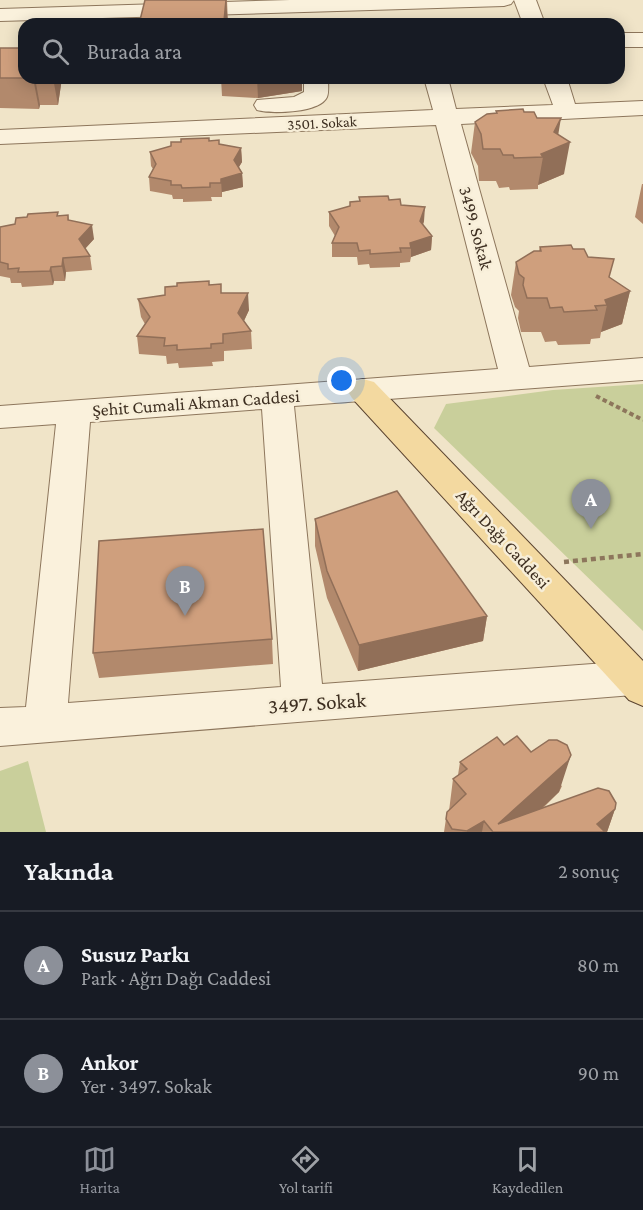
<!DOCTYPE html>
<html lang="tr">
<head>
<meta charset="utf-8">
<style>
  :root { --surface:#171b24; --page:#242831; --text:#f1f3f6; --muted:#9ea1a6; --line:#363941; --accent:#8c9099 }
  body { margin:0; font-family:"Crimson Pro",serif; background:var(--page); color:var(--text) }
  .you { position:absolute; left:342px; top:381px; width:21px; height:21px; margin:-15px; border:4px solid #fff; border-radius:50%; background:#1a73e8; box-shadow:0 0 0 9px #1a73e833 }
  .badge { display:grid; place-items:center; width:39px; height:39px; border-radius:50%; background:var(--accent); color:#fff; font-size:20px; font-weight:700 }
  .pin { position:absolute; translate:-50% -50px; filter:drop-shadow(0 2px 3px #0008) }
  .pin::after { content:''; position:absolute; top:32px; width:21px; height:18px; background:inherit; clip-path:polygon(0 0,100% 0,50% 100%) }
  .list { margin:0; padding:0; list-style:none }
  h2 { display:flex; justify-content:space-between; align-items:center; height:78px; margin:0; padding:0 24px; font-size:26px }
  h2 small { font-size:20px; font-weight:400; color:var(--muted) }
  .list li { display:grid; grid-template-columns:39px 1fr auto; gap:18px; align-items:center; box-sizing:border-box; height:108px; padding:0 24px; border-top:2px solid var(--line) }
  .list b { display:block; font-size:22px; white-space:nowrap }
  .list p { margin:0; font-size:20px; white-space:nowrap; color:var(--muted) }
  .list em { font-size:20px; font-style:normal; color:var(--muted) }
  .icon { flex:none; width:33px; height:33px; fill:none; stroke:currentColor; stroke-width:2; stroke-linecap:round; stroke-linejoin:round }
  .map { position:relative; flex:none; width:643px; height:832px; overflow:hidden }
  .search { position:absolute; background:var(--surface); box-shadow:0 3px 15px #0003; left:18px; right:18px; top:18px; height:66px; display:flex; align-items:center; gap:15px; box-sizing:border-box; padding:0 21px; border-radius:18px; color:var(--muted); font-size:22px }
  .sheet { height:294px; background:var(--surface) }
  nav { display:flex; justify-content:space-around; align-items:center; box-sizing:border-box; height:84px; border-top:2px solid var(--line); background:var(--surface); font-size:16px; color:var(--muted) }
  nav a { display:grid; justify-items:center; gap:3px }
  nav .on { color:var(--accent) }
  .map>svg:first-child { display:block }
  .green { fill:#c9cf9b }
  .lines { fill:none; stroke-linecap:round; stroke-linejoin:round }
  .minor-casing { stroke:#8d765c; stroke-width:2 }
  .major-casing { stroke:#5b4430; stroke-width:2 }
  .path-far1 { stroke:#8d765c; stroke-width:4; stroke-dasharray:4.5 3; stroke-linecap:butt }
  .path { stroke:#8d765c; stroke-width:4.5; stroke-dasharray:5 4; stroke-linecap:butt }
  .minor { fill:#faf1dc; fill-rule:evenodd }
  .major { fill:#f3d9a0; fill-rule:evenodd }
  .wall { fill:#b2896c }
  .shaded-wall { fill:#916f58 }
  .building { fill:#cf9f7d; stroke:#916f58; stroke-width:1.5 }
  .labels { text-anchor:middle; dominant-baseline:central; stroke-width:5; stroke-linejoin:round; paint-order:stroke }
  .far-street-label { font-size:15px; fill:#3d2e20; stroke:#f7eed8 }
  .street-label { font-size:18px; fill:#3d2e20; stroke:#f7eed8 }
  .near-street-label { font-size:21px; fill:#3d2e20; stroke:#f7eed8 }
</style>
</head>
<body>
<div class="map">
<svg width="643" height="832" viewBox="0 0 643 832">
  <rect width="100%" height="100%" fill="#f0e4c8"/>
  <path class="green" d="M643 384V631L434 428 446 404 553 390Z
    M28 761 46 832H0V771Z"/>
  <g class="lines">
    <g class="minor-casing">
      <path id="minor" d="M290 0H536L545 24H523L514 0 511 4 504 6 0 21V9Z
        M619 33H643V47H619Z
        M304 78H328C328 84 329 92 327 97 320 113 272 114 257 110L254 105 257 100 294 97 304 92Z
        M424 78H448L456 109 553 105 543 78H567L575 104 643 101V115L461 124 529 367 643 358V380L294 406 322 684 633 661 643 664V692L633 695 0 746V708L26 707 56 424 0 428V406L498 369 436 125 0 144V130L433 110ZM262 409 281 687 68 703 90 422Z"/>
    </g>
    <g class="major-casing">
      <path id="major" d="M363 379 374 382 643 661V706L629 700 352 398 347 390 352 382Z"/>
    </g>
    <path class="path-far1" d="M596 396 643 420"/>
    <path class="path" d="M564 562 643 554"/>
    <use href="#minor" class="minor"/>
    <use href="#major" class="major"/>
  </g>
  <path class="wall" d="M227 0 228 24H141L140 20Z
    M0 48 24 78H62L58 105H40L39 109 0 108Z
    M221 78H302V91L258 98 222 96Z
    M496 111 524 112 537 118 558 134 564 174 538 185V189L510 190 509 187 499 188 496 181H479L478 166 471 153 475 122 496 114Z
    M209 141 219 144 241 148 242 162 239 167 242 173 243 187 222 192V197H211L212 201 183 202V199H173L172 195 150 191 149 177 153 169 151 166 150 152Z
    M642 184H643V224L635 217Z
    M359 197 389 200 401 205 424 221 423 225 432 236 431 250 411 257 410 262 400 263V267L370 268 369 264 358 265 357 257H332V243L335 236 329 226V212L350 206V202L359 201Z
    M58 212V216L68 215 69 220 94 239 85 249 90 256 92 270 66 272 65 281H54L53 285 22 287 21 283H11L10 278 0 276V227L15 224 27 217Z
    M540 247 573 249 588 257 610 278 630 291 622 324 601 332 600 338 591 339 590 344 558 345 556 341 545 342 541 332H521L518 318 519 311 515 307 511 295 516 262 539 251Z
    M209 285 249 310 244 321 251 331 252 349 224 351V361L212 362 213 366 179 368 178 363 167 364 166 356 139 354 137 336 145 324 141 317 138 299 165 295Z
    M315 519 487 616 483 641 358 671 327 598 315 546Z
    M272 639 273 664 99 678 93 653Z
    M504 745 562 786 559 792 543 808 615 809 607 832H444L447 812 449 811 453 779 458 775 460 762Z"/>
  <path class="shaded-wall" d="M226 0 228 24H224V21Z
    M33 78H35L40 105 39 109Z
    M53 78H62L58 105Z
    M257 78H302V91L258 98Z
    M561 118 556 148 570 142 564 174 538 185 543 157 541 154 554 132Z
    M241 148 242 162 235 173 234 160Z
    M242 173 243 187 222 192V197L221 179Z
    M425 207 424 221 419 235 420 221Z
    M92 225 94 239 81 253 79 239Z
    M432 236 431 250 411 257V248L410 243Z
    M63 258 66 272 65 281 62 266Z
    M51 267 54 281 53 285 50 271Z
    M630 291 622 324 601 332 607 305 605 300Z
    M248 293 249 310 239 331 238 313Z
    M487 616 483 641 358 671 359 645Z
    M571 755 559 792 516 832 498 824Z
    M615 809 607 832H594L597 824Z
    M484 821 482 832H467V831Z"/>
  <path class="building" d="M145 0H226L224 21 140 20Z
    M0 48H24V78H0Z
    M523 109 524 112H534L537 118H561L554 132 570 142 541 154 543 157 514 158 513 155H503L500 149H483L481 134 475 122 487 114 497 113 496 111Z
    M209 138V141L219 140V144L241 148 234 160 242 173 221 179V183H210V187L182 188 181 185H171V181L149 177 156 164 150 152 171 146V142H181V139Z
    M388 196 389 200 400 199 401 205 425 207 420 221 432 236 410 243 411 248H400L401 252 370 254V250L359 251 357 243H332L339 227 329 212 350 206V202L360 201 359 197Z
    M58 212 57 216 68 215V220L92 225 79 239 90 256 63 258 62 266 51 267 50 271 18 272 19 268 8 269V264L0 262V227L15 224 16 218 27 217 28 214Z
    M571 245 573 249H584L588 257 614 259 609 277 630 291 605 300 607 305 595 306 597 310 564 312 562 307 550 308 547 298H527L523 285 524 278 519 274 516 262 534 251H541L540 247Z
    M209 281V285L221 284V293H248L238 313 251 331 223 334V343L211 344V348L177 350V345L164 346 165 338 137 336 150 317 138 299 165 295V287L177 286V283Z
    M397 491 487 616 359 645 327 571 315 519Z
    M263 529 272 639 93 653 99 541Z
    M517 736 531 752 549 740H557L567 745 571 755 568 761 498 824 598 788 609 791 616 803 615 809 597 824 605 832H493L484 821 467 831 452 829 446 819 447 812 466 794 453 779 467 769 460 762 497 737 504 745Z"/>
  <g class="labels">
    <g class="far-street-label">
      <text transform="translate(322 123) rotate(-3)">3501. Sokak</text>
    </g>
    <g class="street-label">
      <text transform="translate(476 228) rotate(75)">3499. Sokak</text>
      <text transform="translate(196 403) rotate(-4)">Şehit Cumali Akman Caddesi</text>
      <text transform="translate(503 539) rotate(47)">Ağrı Dağı Caddesi</text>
    </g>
    <g class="near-street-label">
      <text transform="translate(317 703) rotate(-4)">3497. Sokak</text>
    </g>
  </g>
</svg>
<div class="you"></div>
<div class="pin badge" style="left:591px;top:529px">A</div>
<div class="pin badge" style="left:185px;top:616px">B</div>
<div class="search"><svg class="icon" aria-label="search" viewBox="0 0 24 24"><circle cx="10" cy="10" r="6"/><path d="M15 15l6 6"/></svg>Burada ara</div>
</div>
<section class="sheet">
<h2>Yakında<small>2 sonuç</small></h2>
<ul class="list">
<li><span class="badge">A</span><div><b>Susuz Parkı</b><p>Park · Ağrı Dağı Caddesi</p></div><em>80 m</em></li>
<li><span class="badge">B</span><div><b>Ankor</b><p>Yer · 3497. Sokak</p></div><em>90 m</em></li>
</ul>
</section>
<nav>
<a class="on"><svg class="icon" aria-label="map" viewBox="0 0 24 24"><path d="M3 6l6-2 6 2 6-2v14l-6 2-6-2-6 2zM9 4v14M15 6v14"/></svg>Harita</a>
<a><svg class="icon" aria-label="directions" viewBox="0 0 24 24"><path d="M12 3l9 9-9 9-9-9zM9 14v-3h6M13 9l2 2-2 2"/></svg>Yol tarifi</a>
<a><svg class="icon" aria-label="saved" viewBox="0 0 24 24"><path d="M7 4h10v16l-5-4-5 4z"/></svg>Kaydedilen</a>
</nav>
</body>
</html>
